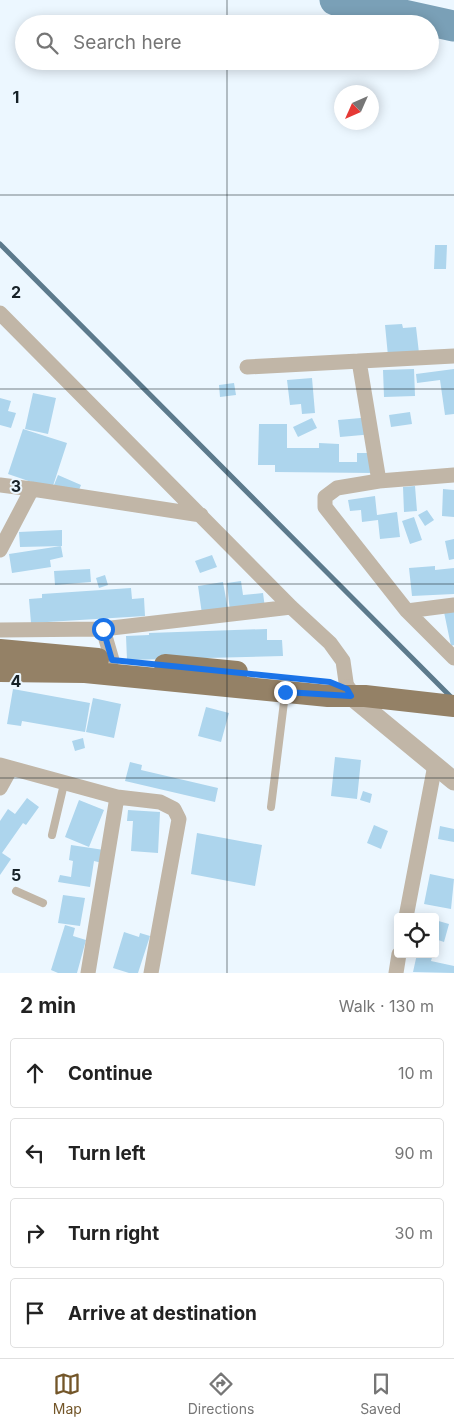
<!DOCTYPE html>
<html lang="en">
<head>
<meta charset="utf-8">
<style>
  :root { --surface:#fff; --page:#f2f2f2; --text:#222; --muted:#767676; --line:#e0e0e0; --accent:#735629 }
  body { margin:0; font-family:Inter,sans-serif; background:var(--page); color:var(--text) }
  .controls { position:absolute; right:15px; bottom:15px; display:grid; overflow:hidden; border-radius:5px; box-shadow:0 2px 12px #0003 }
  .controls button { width:45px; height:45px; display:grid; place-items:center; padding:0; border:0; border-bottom:1px solid var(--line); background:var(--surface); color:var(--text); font:25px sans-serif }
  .compass { position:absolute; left:334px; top:85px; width:45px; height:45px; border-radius:50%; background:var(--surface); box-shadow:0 2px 12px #0003; rotate:225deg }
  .stop { position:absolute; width:15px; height:15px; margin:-11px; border:4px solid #1a73e8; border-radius:50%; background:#fff }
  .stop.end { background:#1a73e8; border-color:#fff; box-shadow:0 1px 5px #0008 }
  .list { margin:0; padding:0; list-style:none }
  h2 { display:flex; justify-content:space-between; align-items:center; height:65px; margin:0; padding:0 20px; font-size:21px }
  h2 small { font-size:16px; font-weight:400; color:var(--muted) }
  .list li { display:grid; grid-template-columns:32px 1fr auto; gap:15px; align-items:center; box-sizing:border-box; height:70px; margin:0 10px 10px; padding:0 10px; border:1px solid var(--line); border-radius:5px }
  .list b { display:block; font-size:19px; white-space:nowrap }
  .list em { font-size:16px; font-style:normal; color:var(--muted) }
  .icon { flex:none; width:28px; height:28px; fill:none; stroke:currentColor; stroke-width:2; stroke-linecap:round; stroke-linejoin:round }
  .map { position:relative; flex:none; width:454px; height:973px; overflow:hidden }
  .search { position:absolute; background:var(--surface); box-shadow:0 2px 12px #0003; left:15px; right:15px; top:15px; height:55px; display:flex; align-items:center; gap:12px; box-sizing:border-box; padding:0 18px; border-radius:28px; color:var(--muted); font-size:19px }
  .sheet { height:385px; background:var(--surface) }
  nav { display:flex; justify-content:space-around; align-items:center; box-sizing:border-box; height:70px; border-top:1px solid var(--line); background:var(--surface); font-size:14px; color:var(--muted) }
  nav a { display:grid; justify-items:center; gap:2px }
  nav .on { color:var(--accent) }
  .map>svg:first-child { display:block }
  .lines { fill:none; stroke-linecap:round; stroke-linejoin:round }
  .stream { stroke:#5c7a8c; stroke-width:5 }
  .river { stroke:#7aa0b7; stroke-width:31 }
  .building { fill:#add5ed }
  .service { stroke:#c1b6a7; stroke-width:8 }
  .minor { stroke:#c1b6a7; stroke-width:15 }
  .tertiary { stroke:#c1b6a7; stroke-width:19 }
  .primary { stroke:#948166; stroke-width:22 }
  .route { stroke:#1a73e8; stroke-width:6 }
  .grid { fill:none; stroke:#162127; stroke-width:1; stroke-opacity:0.55 }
  .grid-label { font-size:16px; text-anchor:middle; font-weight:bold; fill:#162127; stroke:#ecf7ff; stroke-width:4; stroke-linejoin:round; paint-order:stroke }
</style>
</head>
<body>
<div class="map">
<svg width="454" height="973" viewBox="0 0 454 973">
  <rect width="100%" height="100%" fill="#ecf7ff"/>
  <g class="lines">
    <path class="stream" d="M0 244 452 698"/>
    <path class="river" d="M335 0 454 26"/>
  </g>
  <path class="building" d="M435 245H447L446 269H434Z
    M402 324 403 328 416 327 419 353 388 356 385 325Z
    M414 369 415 396 384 397 383 370Z
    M454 369V414L445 415 440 380 417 383 416 374Z
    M312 378 315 413 302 414 301 404 290 405 287 380Z
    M234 383 236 395 220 397 219 385Z
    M33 393 56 398 48 434 25 429Z
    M0 398 11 401 8 411 16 413 11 428 0 425Z
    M410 412 412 424 391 427 389 415Z
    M372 417 374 434 340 437 338 420Z
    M312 418 317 428 298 437 293 427Z
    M259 424H287V448H319V443L339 444V462H357V453H374V473L275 472V465H258Z
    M23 429 67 443 52 489 8 474Z
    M58 475 81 485 77 495 54 485Z
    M415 486 417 511 404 512 403 487Z
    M443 489 454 490V517L442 516Z
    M375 496 377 515 397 512 400 537 380 539 378 520 362 522 361 510 350 511 348 500Z
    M427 510 434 520 425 526 418 515Z
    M414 517 422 540 410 544 402 521Z
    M62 530V546L20 547 19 532Z
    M454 539V559L449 560 445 541Z
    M61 546 63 557 50 560 51 567 12 573 9 554Z
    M212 555 217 567 200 573 195 561Z
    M435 566V570L454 568V594L412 596 409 568Z
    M90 569 91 582 55 585 54 571Z
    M105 575 108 585 99 588 96 578Z
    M241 581 243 595 263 593 265 608 230 612 227 583Z
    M223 582 228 610 202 614 198 586Z
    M131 588 132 599 144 598 145 616 31 623 29 599 42 598V594Z
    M454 610V645L451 646 444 612Z
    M267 629V640H282L283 656 127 660 126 636 149 635V633Z
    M13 689 90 703 85 732 22 721 21 726 7 724Z
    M93 698 121 704 114 738 86 732Z
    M206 707 229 713 221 742 198 736Z
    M83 738 85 748 75 751 72 741Z
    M335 757 361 760 357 799 331 796Z
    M130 762 142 765 141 770 218 788 215 802 125 781Z
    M363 791 372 794 370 803 360 800Z
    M27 798 39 807 26 825 23 823 2 853 11 859 0 875V821L8 809 15 814Z
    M79 800 104 810 89 847 65 837Z
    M128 810 160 812 158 853 131 851 133 821H127Z
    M374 825 388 831 381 849 367 843Z
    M440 826 454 829V842L438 839Z
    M197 833 262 845 255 886 191 874Z
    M71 845 104 850 102 863 94 861 90 887 58 882 60 875 71 877 73 861 69 860Z
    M430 874 454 879 451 909 424 904Z
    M63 895 85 898 80 926 58 923Z
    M435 920 449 924 444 942 435 939Z
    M65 925 75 928 73 936 86 940 77 973H58L51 970Z
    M124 932 139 937 140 933 150 936 138 973H129L113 968Z
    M417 954H433L431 961 454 966V973L413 972Z"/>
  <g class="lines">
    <path class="service" d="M271 807 285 694
      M52 835 64 784
      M16 891 43 903"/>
    <path class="minor" d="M0 313 291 607 330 643 343 661 347 689
      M359 361 379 481
      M247 367 454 356
      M454 475 379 481 337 488 325 497V507L407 611 454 658
      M0 485 32 489 0 550
      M32 489 201 515
      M407 611 454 605
      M103 629 291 607
      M0 630 103 629 112 660
      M0 765 117 797 160 802 174 809 179 819 151 973
      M0 788 11 768
      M406 917 435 765
      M88 973 117 797
      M396 973 399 954"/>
    <path class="tertiary" d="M347 689 351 696 454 781"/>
    <path class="primary" d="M0 650 98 659
      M165 665 237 672
      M0 671 85 672 328 696H365L454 706"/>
  </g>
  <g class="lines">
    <path class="route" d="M103 629 112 660 330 682 347 689 351 696 285 692"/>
  </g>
  <path class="grid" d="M227 0V24M227 61V973M0 195H454M0 389H454M0 584H454M0 778H454"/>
  <g class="grid-label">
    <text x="16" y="103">1</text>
    <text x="16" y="298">2</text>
    <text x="16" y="492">3</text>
    <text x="16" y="687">4</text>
    <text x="16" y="881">5</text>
  </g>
</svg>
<div class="controls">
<button><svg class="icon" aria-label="locate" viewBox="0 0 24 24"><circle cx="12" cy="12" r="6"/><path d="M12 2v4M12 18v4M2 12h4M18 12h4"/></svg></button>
</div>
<svg class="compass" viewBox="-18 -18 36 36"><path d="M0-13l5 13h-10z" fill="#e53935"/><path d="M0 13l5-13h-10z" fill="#767676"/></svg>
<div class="stop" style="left:103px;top:629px"></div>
<div class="stop end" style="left:285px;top:692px"></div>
<div class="search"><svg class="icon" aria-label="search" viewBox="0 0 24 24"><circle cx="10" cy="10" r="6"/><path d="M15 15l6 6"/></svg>Search here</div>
</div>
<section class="sheet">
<h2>2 min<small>Walk · 130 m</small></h2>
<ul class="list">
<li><svg class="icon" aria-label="ahead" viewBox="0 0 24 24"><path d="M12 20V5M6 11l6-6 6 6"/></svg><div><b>Continue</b></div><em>10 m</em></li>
<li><svg class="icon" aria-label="left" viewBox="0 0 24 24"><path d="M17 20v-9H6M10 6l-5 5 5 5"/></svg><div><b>Turn left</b></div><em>90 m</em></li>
<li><svg class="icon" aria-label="right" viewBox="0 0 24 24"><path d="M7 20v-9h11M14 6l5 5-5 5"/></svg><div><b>Turn right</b></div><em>30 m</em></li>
<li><svg class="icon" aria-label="arrive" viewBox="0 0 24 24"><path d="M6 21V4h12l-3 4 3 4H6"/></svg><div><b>Arrive at destination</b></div></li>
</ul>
</section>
<nav>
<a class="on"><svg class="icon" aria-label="map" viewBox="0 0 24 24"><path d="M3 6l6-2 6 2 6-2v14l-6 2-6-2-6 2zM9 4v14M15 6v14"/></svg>Map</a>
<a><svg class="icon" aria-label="directions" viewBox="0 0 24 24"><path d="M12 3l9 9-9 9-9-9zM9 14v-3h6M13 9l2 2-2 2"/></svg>Directions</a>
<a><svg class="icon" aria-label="saved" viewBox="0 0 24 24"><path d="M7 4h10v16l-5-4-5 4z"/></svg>Saved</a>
</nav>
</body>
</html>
